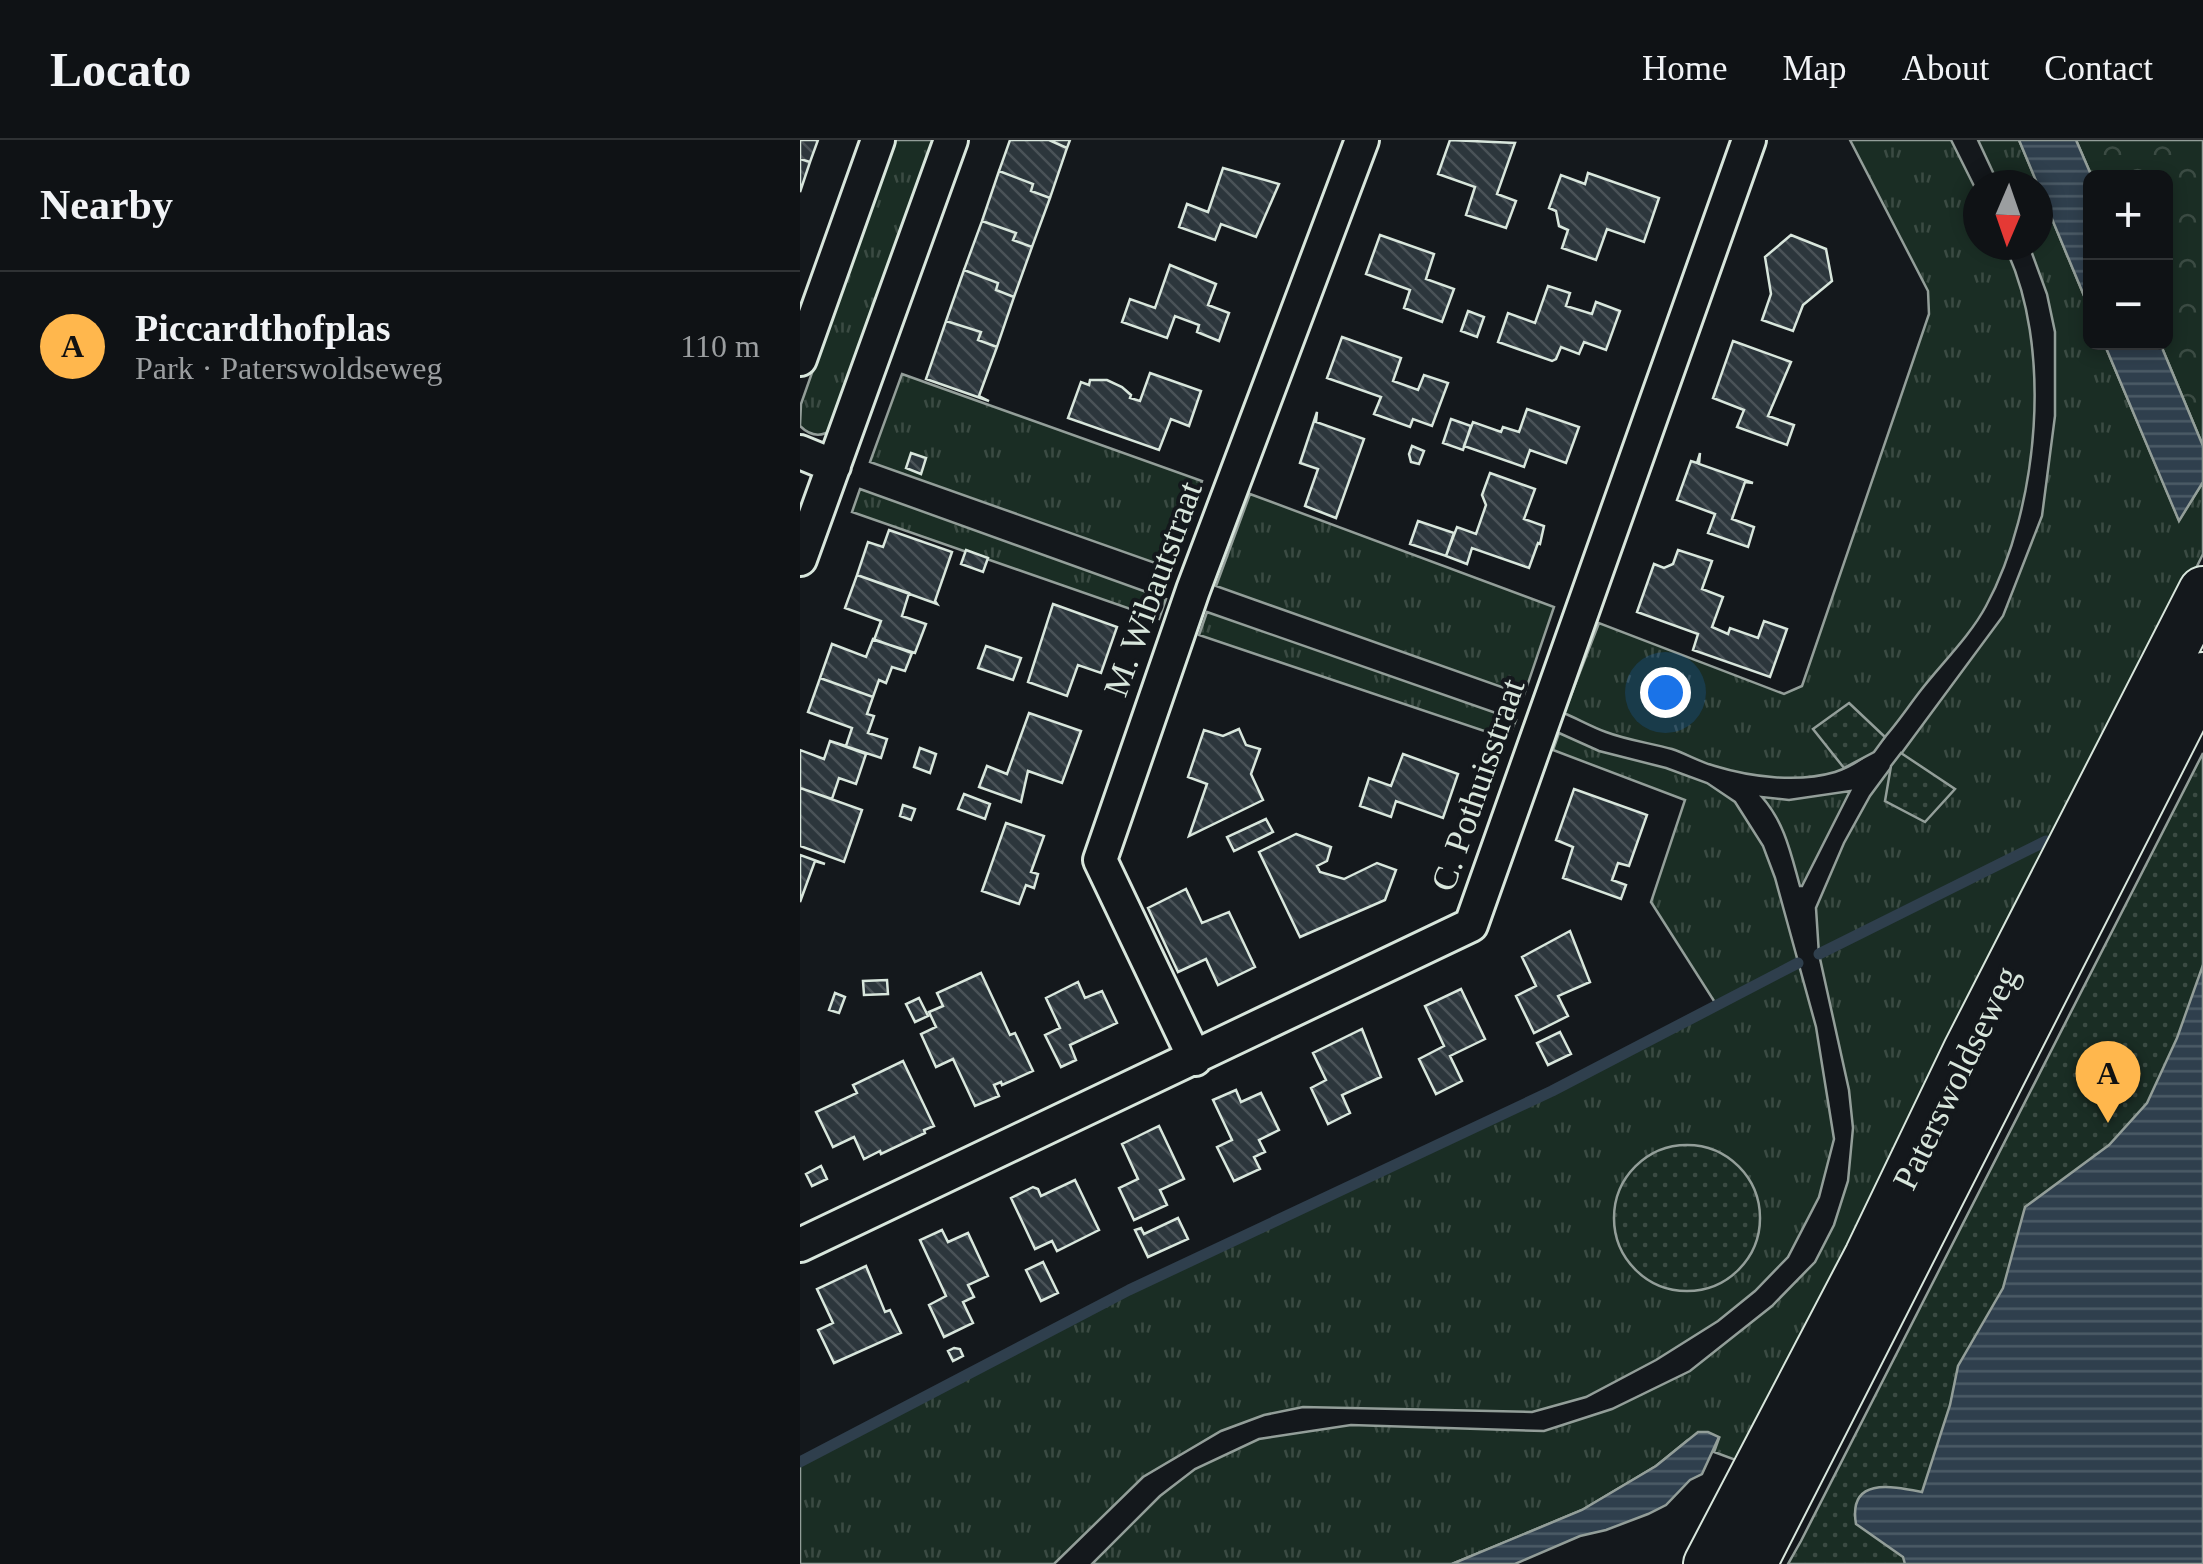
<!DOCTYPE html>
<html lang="en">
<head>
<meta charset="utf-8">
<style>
  :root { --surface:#0f1215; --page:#181b1e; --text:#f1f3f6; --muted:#9b9ea0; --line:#2f3234; --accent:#ffb74d }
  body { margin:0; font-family:Georgia,serif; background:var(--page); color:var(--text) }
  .controls { position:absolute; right:30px; top:30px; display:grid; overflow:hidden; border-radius:15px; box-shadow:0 5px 15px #0003 }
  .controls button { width:90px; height:90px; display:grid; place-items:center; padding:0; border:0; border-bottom:2px solid var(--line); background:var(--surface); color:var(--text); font:50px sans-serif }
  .compass { position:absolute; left:1163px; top:30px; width:90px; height:90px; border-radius:50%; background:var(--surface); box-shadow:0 5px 15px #0003; rotate:182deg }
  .you { position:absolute; left:865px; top:552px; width:35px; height:35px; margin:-25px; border:8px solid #fff; border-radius:50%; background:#1a73e8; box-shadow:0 0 0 15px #1a73e833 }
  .badge { display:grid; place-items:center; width:65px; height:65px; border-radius:50%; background:var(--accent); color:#111; font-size:32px; font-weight:700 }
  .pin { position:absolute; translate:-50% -82px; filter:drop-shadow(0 2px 5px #0008) }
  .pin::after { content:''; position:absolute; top:52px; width:35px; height:30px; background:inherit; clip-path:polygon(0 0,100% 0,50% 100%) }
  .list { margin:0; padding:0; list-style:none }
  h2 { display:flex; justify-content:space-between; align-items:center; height:130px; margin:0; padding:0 40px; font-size:42px }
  h2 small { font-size:32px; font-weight:400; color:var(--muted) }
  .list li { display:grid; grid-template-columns:65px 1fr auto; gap:30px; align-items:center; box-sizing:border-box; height:150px; padding:0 40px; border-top:2px solid var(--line) }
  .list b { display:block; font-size:38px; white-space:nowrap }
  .list p { margin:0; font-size:32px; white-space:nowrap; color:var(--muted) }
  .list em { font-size:32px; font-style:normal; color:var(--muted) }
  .map { position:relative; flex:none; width:1403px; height:1424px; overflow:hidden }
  header { display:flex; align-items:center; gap:60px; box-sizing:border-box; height:140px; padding:0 50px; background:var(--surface); border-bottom:2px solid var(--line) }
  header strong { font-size:48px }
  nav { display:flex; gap:55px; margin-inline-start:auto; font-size:35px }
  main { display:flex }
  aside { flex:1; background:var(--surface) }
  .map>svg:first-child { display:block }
  .grass { fill:url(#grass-tufts); stroke:#939e99; stroke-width:2.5 }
  .forest { fill:url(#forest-crowns); stroke:#939e99; stroke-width:2.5 }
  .park { fill:url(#park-dots); stroke:#939e99; stroke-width:2.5 }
  .water { fill:url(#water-rules); stroke:#939e99; stroke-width:2.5 }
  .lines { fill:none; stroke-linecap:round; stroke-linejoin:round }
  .stream { stroke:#2f3f4d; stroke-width:11 }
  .building { fill:url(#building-back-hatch); stroke:#d8e6dc; stroke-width:2.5 }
  .minor-casing { stroke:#d8e6dc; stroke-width:38 }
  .secondary-casing { stroke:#d8e6dc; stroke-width:52 }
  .minor { stroke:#14181c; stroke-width:32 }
  .secondary { stroke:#14181c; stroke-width:48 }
  .labels { text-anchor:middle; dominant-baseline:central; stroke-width:8; stroke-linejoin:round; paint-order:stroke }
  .street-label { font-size:35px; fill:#d8e6dc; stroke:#14181c }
</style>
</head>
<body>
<header>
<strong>Locato</strong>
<nav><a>Home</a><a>Map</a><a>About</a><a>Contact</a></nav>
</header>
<main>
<aside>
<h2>Nearby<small></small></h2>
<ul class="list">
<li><span class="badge">A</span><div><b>Piccardthofplas</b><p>Park · Paterswoldseweg</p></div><em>110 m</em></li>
</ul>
</aside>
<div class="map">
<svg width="1403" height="1424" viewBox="0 0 1403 1424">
  <defs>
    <pattern id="grass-tufts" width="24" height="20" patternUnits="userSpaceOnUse" patternTransform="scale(2.5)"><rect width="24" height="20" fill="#1a2d24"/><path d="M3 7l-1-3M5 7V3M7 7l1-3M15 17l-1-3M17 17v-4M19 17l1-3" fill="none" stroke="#3b4b43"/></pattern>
    <pattern id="forest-crowns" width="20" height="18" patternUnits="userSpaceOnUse" patternTransform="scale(2.5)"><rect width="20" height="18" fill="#1a2d24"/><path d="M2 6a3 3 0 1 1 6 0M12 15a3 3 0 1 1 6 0" fill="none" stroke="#3b4b43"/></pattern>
    <pattern id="park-dots" width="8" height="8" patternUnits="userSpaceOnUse" patternTransform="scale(2.5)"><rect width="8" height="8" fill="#1a2d24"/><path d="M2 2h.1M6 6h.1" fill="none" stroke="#3b4b43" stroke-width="1.8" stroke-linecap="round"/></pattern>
    <pattern id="water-rules" width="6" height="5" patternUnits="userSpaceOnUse" patternTransform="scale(2.5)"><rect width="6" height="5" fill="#2f3f4d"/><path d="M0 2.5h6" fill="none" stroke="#4c5b66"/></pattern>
    <pattern id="building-back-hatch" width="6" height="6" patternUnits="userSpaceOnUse" patternTransform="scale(2.5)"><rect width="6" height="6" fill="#2c363c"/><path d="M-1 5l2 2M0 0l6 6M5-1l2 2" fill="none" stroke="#4a5358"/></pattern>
  </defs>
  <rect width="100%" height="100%" fill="#14181c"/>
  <path class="grass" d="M94 0H134L33 289C21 298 10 296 0 286L1 264Z
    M1050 0H1151L1178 54V105H1204C1254 205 1239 368 1186 466 1170 496 1142 523 1121 550 1096 582 1076 619 1035 632 998 643 951 637 915 626 900 622 887 614 872 609 850 603 827 600 806 592 792 587 778 579 764 573L799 483 984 554 1002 546 1129 174 1128 151Z
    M1178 0H1219L1238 45H1199Z
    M1238 45 1290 170V202L1304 203 1379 380 1403 342V414L1064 1106 941 1322 914 1312 919 1298 888 1300 856 1326 782 1370 652 1424H292L360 1356 395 1329 459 1299 551 1285 744 1291 812 1269 890 1231 972 1166 1015 1122 1034 1085 1048 1041 1053 988 1049 950 1019 814 1016 768 1044 703 1070 656 1203 476 1242 376 1255 276V192L1247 154 1229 105H1238Z
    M102 234 402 341 372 429 70 322Z
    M60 349 366 459 359 479 52 372Z
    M450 354 754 467 724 555 416 446Z
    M407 472 716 580 708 599 399 495Z
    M759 593 799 611 866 628 907 643 935 662 963 706 975 738 1016 887 1034 999 1019 1057 988 1117 955 1151 918 1181 856 1220 786 1257 732 1272 503 1267 464 1275 421 1291 343 1337 254 1424H0V1322L329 1150 752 951 916 864 851 762 885 660 753 610Z
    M1050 651 1002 746H1000C991 714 985 683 962 657L989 660Z"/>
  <path class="forest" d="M1276 0H1403V306L1360 203 1366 202V38L1292 37Z"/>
  <path class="park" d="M1049 563 1085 597 1074 612 1044 628 1013 589Z
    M1101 613 1155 649 1125 682 1085 661 1091 626Z
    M1403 613V1424H988L1001 1401Z
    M814 1078a73 73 0 1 1 146 0a73 73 0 1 1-146 0Z"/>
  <path class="water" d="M1219 0H1276L1292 37 1290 170Z
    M1304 203H1360L1403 306V342L1379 381Z
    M1403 825V1424H1105L1103 1417 1056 1384C1048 1337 1091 1346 1122 1352L1150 1265 1158 1226 1203 1148 1225 1067 1309 1005 1347 963 1377 898Z
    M898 1292H908L919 1297 902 1334 890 1340 866 1365 848 1374 806 1390 780 1396 715 1424H652L782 1370 856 1326Z"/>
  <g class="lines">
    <path class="stream" d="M1019 814 1246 701
      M0 1322 329 1150 752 951 998 823"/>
  </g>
  <path class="building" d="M0 0H18L10 22 0 19Z
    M210 0H249L267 8 250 58 231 51 233 44 199 31Z
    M249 0H270L267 8Z
    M650 0 715 3 697 54 716 61 706 88 666 75 675 47 638 34Z
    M0 19 10 22 0 52Z
    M423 28 479 44 456 97 421 84 415 100 379 87 387 64 408 72Z
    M199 31 233 44 231 51 250 58 232 107 213 100 216 93 182 81Z
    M788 33 859 58 844 102 807 89 796 120 762 108 768 90 759 86 756 71 749 68 761 35 785 44Z
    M182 81 216 93 213 100 232 107 214 157 196 150 198 143 164 130Z
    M580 95 634 114 626 139 654 149 642 182 604 168 610 150 566 134Z
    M991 95 1026 109 1032 141 1003 165 993 191 962 180 971 154 965 117Z
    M370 125 416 144 408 165 429 173 419 201 397 192 399 185 375 176 367 198 322 182 330 159 355 168Z
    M164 130 198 143 196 150 214 157 197 207 178 200 181 192 146 181Z
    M748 146 770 153 766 166 792 174 796 162 820 171 806 210 784 202 779 214 761 207 756 219 752 221 698 202 708 173 735 183Z
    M668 171 684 177 677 197 661 191Z
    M146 181 181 192 178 200 197 207 179 256 189 261 126 239Z
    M542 197 601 218 593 241 618 250 624 235 648 243 632 286 613 279 610 287 574 274 581 257 527 238Z
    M933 201 991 222 968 276 994 285 987 305 937 287 944 270 913 258Z
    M350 233 401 251 389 286 371 279 359 310 268 278 281 242 289 245 290 240H307L322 247 331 255 330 258 340 261Z
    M727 269 779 287 766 323 730 310 724 327 664 306 673 282 701 292 703 287 719 292Z
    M517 272 516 282 564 299 536 378 505 366 518 329 500 323Z
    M651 279 671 286 663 310 643 303Z
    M612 306 624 311 619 324 611 322 609 314Z
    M111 313 126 318 121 334 106 328Z
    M900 313 899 324 953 343 945 342 932 379 954 387 948 407 908 393 915 374 877 360 891 321 897 323Z
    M690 333 735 349 724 379 744 386 740 404 738 403 729 428 672 408 667 424 646 416 657 387 676 394 686 365 682 355Z
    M618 381 654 393 646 416 610 404Z
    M89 390 152 412 135 461 137 464 57 435 68 402 83 407Z
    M166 410 188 418 183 432 161 424Z
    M878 410 912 421 902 449 923 457 912 487 928 494 930 488 958 498 964 481 987 489 970 537 893 510 898 494 837 472 854 424 864 428 873 424Z
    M57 435 109 453 102 476 126 484 115 513 74 500 81 481 45 468Z
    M253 464 317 487 301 533 278 525 267 556 228 542Z
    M73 499 112 513 105 531 92 527 86 543 79 540 73 557 20 538 32 504 66 517Z
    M186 506 221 518 213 540 178 528Z
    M20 538 73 557 67 574 74 576 68 593 87 599 81 618 30 601 46 606 52 588 8 572Z
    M229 573 281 591 262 643 228 631 221 662 179 647 187 626 207 634Z
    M439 589 446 605 460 609 451 634 463 660 389 696 407 644 388 637 404 590 423 596Z
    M30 601 66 614 56 644 39 638 32 659 0 648V610L24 619Z
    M120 608 136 614 130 633 114 627Z
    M603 614 658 634 643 678 596 661 591 677 560 666 569 638 591 646Z
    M0 648 62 670 44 722 0 706Z
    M774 649 847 675 829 726 818 723 812 740 826 745 821 759 763 738 773 707 756 700Z
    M164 654 190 664 185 679 158 669Z
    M103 665 115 669 111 680 100 676Z
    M466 679 473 692 434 711 427 697Z
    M206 683 244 696 231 732 238 734 234 748 226 745 219 764 182 751Z
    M496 694 531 707 527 721 517 726 520 732 544 739 577 723 596 730 585 760 500 797 459 712Z
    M0 715 25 724 15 721 0 762Z
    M386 749 402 783 429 772 455 827 418 845 406 819 378 832 348 768Z
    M770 791 790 842 758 856 768 876 734 893 716 856 736 846 722 817Z
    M181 833 210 895 215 893 233 931 202 945 201 942 194 945 199 956 175 966 153 919 136 927 121 894 136 887 129 872 143 866 137 853Z
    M87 840 88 854 64 855 63 841Z
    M278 842 285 858 302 851 317 883 270 905 276 920 261 927 245 895 260 888 246 858Z
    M661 849 685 899 650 916 662 941 636 954 619 919 644 906 625 866Z
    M35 853 45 857 39 873 29 870Z
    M119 858 128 876 115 882 106 864Z
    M562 889 581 937 542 955 550 973 528 984 511 948 526 940 513 913Z
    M760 892 771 914 748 925 737 903Z
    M103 921 134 986 124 990 125 993 81 1014 80 1011 64 1019 54 997 33 1007 16 972 57 953 53 945Z
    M436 950 441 962 461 953 479 990 459 1000 465 1012 454 1017 460 1029 434 1041 417 1007 432 1000 413 960Z
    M359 986 384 1039 360 1050 367 1065 334 1080 319 1048 338 1039 322 1004Z
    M21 1026 27 1039 12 1046 6 1034Z
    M275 1040 299 1090 257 1111 252 1101 235 1109 211 1058 233 1047 238 1049 241 1056Z
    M378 1078 388 1099 348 1117 335 1090 341 1088 344 1094Z
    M142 1090 148 1102 168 1093 188 1136 168 1145 174 1157 163 1162 173 1183 144 1197 129 1165 146 1156 120 1100Z
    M243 1122 258 1153 241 1161 226 1130Z
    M66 1126 85 1172 90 1170 101 1193 34 1223 18 1190 33 1183 17 1149Z
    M154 1208 160 1209 163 1216 153 1221 148 1211Z"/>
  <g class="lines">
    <g class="minor-casing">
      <path id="minor" d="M0 219 78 0
        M0 312 34 326
        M0 419 151 0
        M395 919 300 720 393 450 562 0
        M0 1105 671 785 949 0"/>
    </g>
    <g class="secondary-casing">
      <path id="secondary" d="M908 1424 1069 1116 1168 910 1403 451
        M952 1424 1403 537"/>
    </g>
    <use href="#minor" class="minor"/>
    <use href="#secondary" class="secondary"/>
  </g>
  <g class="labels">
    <g class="street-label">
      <text transform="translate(353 449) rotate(-70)">M. Wibautstraat</text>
      <text transform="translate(678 645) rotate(-71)">C. Pothuisstraat</text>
      <text transform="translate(1156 938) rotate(-64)">Paterswoldseweg</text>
    </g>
  </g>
</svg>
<div class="controls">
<button>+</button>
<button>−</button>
</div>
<svg class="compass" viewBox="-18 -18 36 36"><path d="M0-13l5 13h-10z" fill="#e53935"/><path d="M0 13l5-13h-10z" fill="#9b9ea0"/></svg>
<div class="you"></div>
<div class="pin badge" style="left:1308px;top:983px">A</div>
</div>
</main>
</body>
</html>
